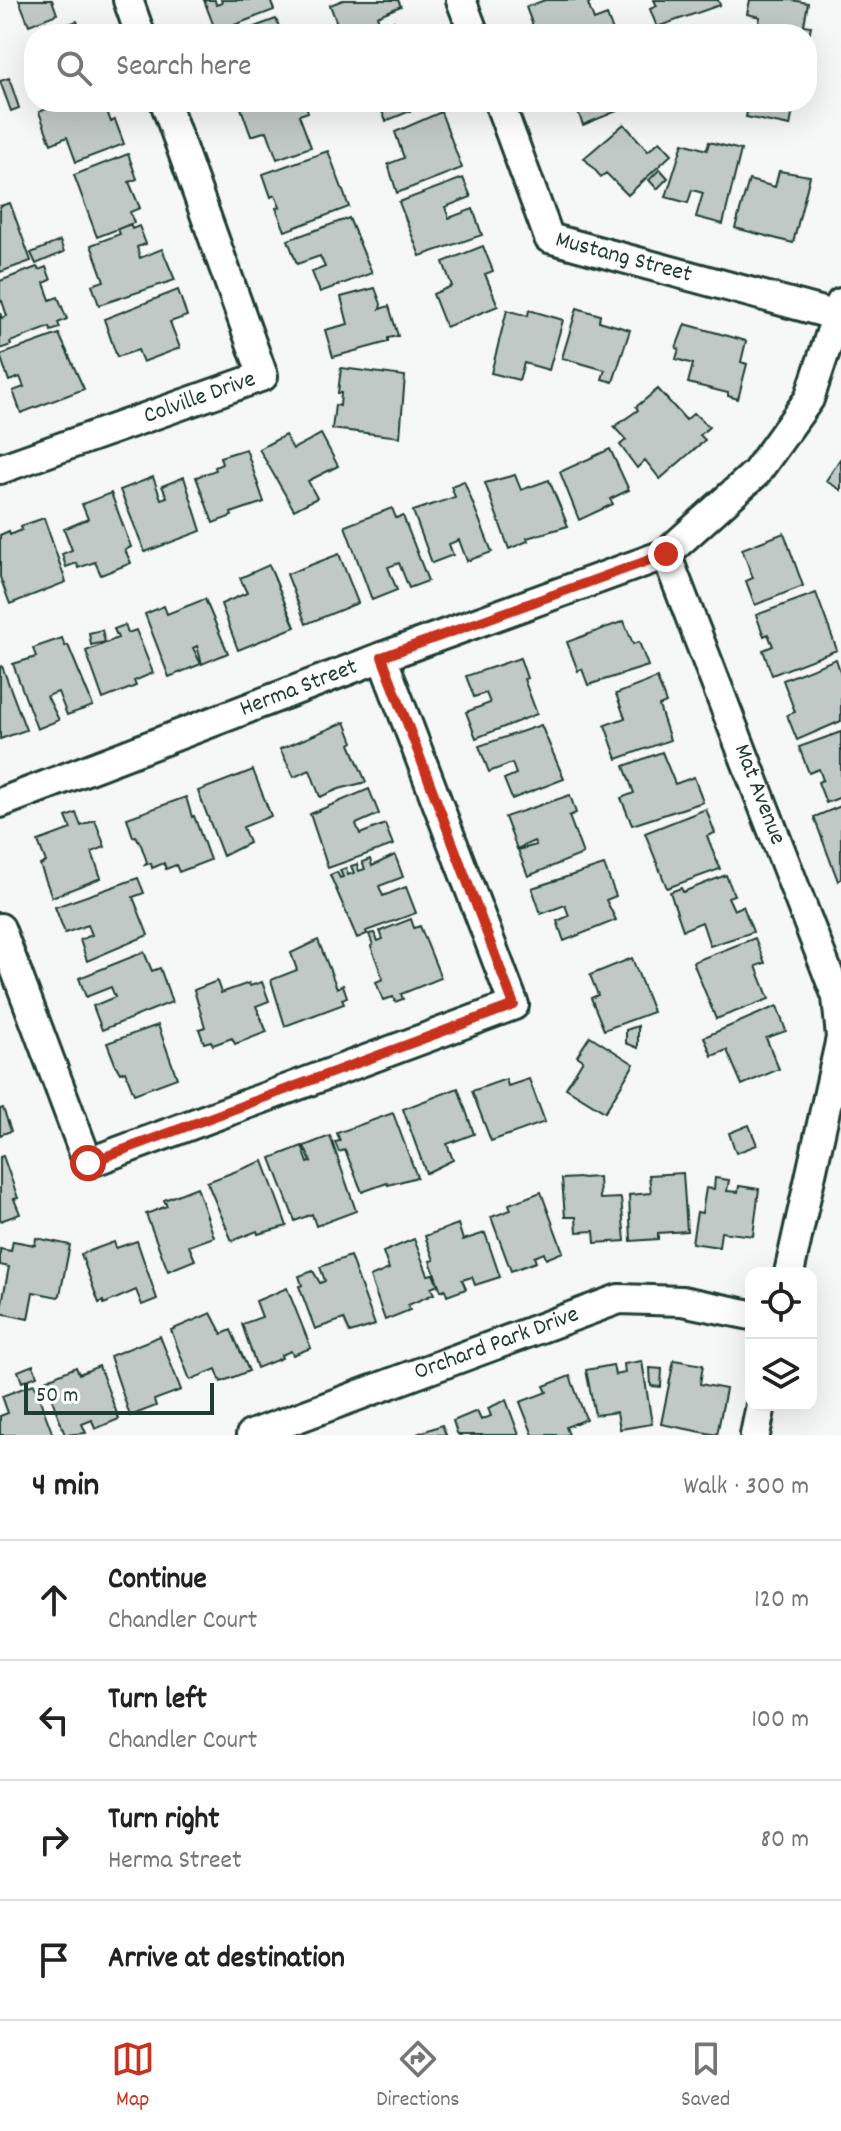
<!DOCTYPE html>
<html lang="en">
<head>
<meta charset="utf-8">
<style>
  :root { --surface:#fff; --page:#f6f6f6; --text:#222; --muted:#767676; --line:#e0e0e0; --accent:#c8321e }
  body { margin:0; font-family:Dekko,sans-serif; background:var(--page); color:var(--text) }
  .controls { position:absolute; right:24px; bottom:24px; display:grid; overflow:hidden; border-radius:16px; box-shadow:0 8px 32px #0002 }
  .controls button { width:72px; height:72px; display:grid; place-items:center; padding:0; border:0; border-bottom:2px solid var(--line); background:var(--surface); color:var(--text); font:40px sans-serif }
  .scale { position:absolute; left:24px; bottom:20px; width:190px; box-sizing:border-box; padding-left:8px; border:4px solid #1f3d34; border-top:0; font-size:22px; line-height:28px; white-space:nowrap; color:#1f3d34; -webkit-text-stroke:6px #fff; paint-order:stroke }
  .stop { position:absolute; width:24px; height:24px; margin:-18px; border:6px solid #c8321e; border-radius:50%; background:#fff }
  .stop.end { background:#c8321e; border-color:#fff; box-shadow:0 2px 8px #0008 }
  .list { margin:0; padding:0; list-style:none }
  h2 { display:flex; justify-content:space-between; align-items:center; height:104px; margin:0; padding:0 32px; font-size:34px }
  h2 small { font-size:26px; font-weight:400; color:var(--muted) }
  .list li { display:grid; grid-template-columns:52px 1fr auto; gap:24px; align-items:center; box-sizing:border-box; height:120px; padding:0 32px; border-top:2px solid var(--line) }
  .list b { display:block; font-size:30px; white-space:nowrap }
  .list p { margin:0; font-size:26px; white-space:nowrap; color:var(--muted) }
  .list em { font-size:26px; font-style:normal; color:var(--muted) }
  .icon { flex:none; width:44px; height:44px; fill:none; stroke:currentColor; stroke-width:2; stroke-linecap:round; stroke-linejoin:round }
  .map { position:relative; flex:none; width:841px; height:1435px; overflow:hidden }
  .search { position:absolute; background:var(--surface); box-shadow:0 8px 32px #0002; left:24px; right:24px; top:24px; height:88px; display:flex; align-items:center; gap:20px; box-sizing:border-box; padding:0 28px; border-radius:32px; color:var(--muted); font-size:30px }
  .sheet { height:584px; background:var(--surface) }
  nav { display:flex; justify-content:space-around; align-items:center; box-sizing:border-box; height:112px; border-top:2px solid var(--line); background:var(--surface); font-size:22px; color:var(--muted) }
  nav a { display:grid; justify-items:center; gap:4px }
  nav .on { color:var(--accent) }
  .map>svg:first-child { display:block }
  .building { fill:#c0c9c6; stroke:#1f3d34; stroke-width:2 }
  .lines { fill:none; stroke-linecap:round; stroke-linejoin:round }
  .street-casing { stroke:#1f3d34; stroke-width:34 }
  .street { stroke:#fff; stroke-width:28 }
  .route { stroke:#c8321e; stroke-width:10 }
  .labels { text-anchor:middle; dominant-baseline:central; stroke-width:6; stroke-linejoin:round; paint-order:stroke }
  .street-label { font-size:24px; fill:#1f3d34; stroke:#fff }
</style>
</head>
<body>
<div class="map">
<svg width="841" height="1435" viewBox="0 0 841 1435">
  <rect width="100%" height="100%" fill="#f6f7f7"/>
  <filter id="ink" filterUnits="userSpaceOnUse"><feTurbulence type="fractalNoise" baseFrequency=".0125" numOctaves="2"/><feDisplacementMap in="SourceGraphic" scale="16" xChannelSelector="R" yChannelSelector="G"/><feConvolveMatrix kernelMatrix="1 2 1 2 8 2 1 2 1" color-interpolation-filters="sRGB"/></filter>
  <g filter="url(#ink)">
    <path class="building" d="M19 0H52L57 14 29 25Z
      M204 0H215L216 5 222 3 221 0H270L274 10 216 32Z
      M343 0H398L401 6 377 16 381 26 394 21 399 34H341L330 5Z
      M545 0H594L588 4 594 20 607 15 614 34H555L554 31 548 34H536L526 7Z
      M654 0H718L720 5 657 27 650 9 657 6Z
      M750 0H792L808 3 804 25 811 26 807 46V34H757L760 17 747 14Z
      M276 19 282 34H235Z
      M77 21 82 34H41L63 26Z
      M9 78 19 108 11 111 0 81Z
      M63 102H108L111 110 107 111 111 122 115 120 124 144 76 162 67 137 51 144 39 112Z
      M258 102H294L295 104 305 102 308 112 299 115 311 147 277 159 267 131 251 136 241 108Z
      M378 102H432L386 121Z
      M581 102H633L634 104 583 125 575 104Z
      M749 102H802L801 107 794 105 790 126 746 117Z
      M441 112 462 168 397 193 388 164 404 158 395 132Z
      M624 124 648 151 660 141 672 154 628 195 606 173 601 177 584 158Z
      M709 142 741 150 723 224 696 217 703 193 692 190 688 203 666 197 683 143 707 150Z
      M328 151 349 207 285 231 276 208 280 207 275 195 271 197 263 174Z
      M128 154 137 179 129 182 140 208 130 212 134 223 97 237 74 175Z
      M660 169 668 178 657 189 649 180Z
      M779 171 810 176 793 243 735 228 749 180 775 187Z
      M463 178 471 197 445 207 449 218 473 209 482 235 420 256 399 202Z
      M10 203 31 261 0 272V206Z
      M349 218 372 273 320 292 312 272 325 267 320 256 297 264 288 240Z
      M130 224 132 229 139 226 146 244 137 247 140 258 162 249 175 280 99 305 92 285 104 281 91 245 120 234 118 229Z
      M60 241 64 252 36 264 31 253Z
      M483 246 493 271 485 274 498 306 446 327 433 294 452 286 443 262Z
      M37 267 39 270 46 267 51 280 44 283 50 300 58 297 67 319 58 323 60 328 51 331 50 327 10 342 11 345 0 349V313L2 318 7 316 2 301 0 302V281Z
      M375 288 381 304 380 309 389 306 398 336 388 338V342L333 357 325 330 348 324 341 297Z
      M178 290 187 316 170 322 180 348 143 362 138 350 117 357 104 319Z
      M577 308 600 315 599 321 630 330 613 382 602 379 605 370 562 358Z
      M507 310 528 316 529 310 563 320 549 370 524 363 519 380 491 373Z
      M685 324 746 341 741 362 747 364 738 399 728 396V393L688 383 693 364 676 359 679 349 676 348Z
      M59 334 84 389 21 413 13 391 24 387 20 377 9 381 0 355Z
      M341 368 405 376 400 437 332 429 335 405 340 406 341 393H338Z
      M658 389 686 420 694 413 709 427 700 435 705 440 660 479 645 460 637 468 620 445 626 440 614 427 638 410 636 407Z
      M321 434 338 466 308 481 317 498 294 510 259 449 285 435 293 449Z
      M246 449 264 502 231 513 232 516 213 523 196 477 216 470 215 467 222 464 220 457Z
      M610 449 629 490 610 499 613 504 579 520 560 472Z
      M840 459 841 460V490L826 481Z
      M515 475 521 490 549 480 568 526 527 538 528 541 509 549 485 483Z
      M153 477 161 499 167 497 162 486 184 477 201 531 145 552 120 490Z
      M464 481 492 552 467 561 459 540 449 544 453 555 432 563 413 511 455 497 451 486Z
      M111 493 131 547 125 550 131 563 101 575 95 562 78 568 77 563 66 567 62 554 72 550 64 529 88 519 82 504Z
      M392 508 396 518 403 516 428 581 409 588 399 563 388 567 397 590 372 600 345 526Z
      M44 518 66 582 10 604 0 577V535L9 531 10 535 22 530 21 526Z
      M784 533 803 586 755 605 746 581 753 578 742 549Z
      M339 554 358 603 306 624 287 574Z
      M269 565 295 627 238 650 221 604 247 593 240 578Z
      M816 593 837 650 772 675 763 650 773 646 768 634 764 636 756 615Z
      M205 599 228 653 202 664 197 646 193 648 201 664 169 677 145 614 164 606 167 614Z
      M624 621 633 644 639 642 648 666 588 685 582 669 578 671 567 642Z
      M125 625 128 633 136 630 153 673 134 681 136 686 103 699 86 651 118 638 114 629Z
      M102 630 105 642 91 645 89 633Z
      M62 638 65 646 68 645 93 706 67 715 58 692 47 696 59 720 37 729 13 664 36 657 33 648Z
      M520 658 527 678 524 679 537 714 476 738 466 712 490 703 486 693 474 697 466 676Z
      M836 659 841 674V721L797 740 787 715 795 712 783 680Z
      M2 666 26 730 0 739V667Z
      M657 678 666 703 659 706 670 740 617 759 605 725 625 718 616 694Z
      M345 722 353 742 350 744 366 782 339 789 320 797 310 770 294 777 280 749Z
      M541 725 564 779 512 799 504 779 516 774 512 763 489 772 479 746Z
      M841 732V797L826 803 818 782 823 780 819 769 809 773 799 747Z
      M662 752 675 784 694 777 703 802 632 825 621 798 634 793 624 766Z
      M253 770 271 816 243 827 249 843 223 856 198 791Z
      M369 789 379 814 356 824 360 834 385 824 393 845 328 868 310 814Z
      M570 795 576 813 569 816 583 854 528 876 518 850 536 845 534 841 517 849 505 817Z
      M186 797 192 817 194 816 210 860 179 872 176 865 166 869 164 863 152 868 151 863 145 865 147 862 141 845 136 836 133 837 127 818Z
      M841 806V879L838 881 814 817Z
      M706 809 715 833 707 836 720 869 667 888 645 833Z
      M76 813 81 826 95 820 105 847 92 852 101 878 52 897 40 865 46 862 38 841 71 829 66 817Z
      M395 855 403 877 379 886 383 896 406 887 416 913 366 931 367 934 357 938 330 875 337 872 340 878 343 877 340 870 346 868 348 875 354 873 351 866 357 864 359 871 365 869 362 862 370 859 372 866Z
      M604 865 616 896 606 900 616 920 564 941 557 921 569 916 565 905 541 914 532 888Z
      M726 875 734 895 728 897 734 910 743 906 753 932 710 946 702 922 683 930 670 892 681 888 683 892Z
      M138 878 144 893 133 897 148 935 87 961 80 940 92 935 88 925 65 933 55 907Z
      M411 919 414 928 420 926 441 978 401 994 403 999 395 1002 393 997 383 1000 376 982 383 979 371 946 373 945 369 934 374 933 378 941 383 939 380 931Z
      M755 938 765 963 756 966 769 999 716 1019 693 962Z
      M318 940 337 988 343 985 347 997 342 999 344 1004 285 1026 271 980 297 970 291 953Z
      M144 952 152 971 160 968 172 1002 102 1030 93 1006 115 997 111 987 86 997 79 978Z
      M632 958 653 1012 604 1030 591 998 598 995 590 975Z
      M217 981 221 993 249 983 250 986 262 982 269 1001 256 1006 267 1032 235 1044 232 1038 213 1045 211 1041 204 1043 199 1029 205 1027 194 990Z
      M777 1006 786 1031 766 1038 779 1069 742 1085 727 1050 712 1056 704 1037Z
      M158 1025 177 1078 134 1094 125 1071 120 1073 116 1066 107 1043Z
      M638 1026V1048L626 1043V1030Z
      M590 1036 634 1064 605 1112 566 1088 583 1060 577 1056Z
      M506 1079 508 1086 529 1079 545 1122 491 1141 472 1091Z
      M458 1088 474 1134 447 1144 453 1160 426 1173 403 1109Z
      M3 1108 11 1131 0 1135V1109Z
      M393 1113 417 1177 388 1185 387 1183 362 1192 345 1150 339 1152 335 1142 340 1141 337 1133Z
      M749 1125 757 1145 736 1153 729 1133Z
      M330 1136 356 1211 316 1226 312 1214 295 1221 271 1158 302 1146 308 1163 311 1162 304 1146Z
      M3 1156 18 1198 14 1199 20 1214 0 1221V1157Z
      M263 1161 287 1226 258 1234 257 1231 232 1241 207 1182Z
      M683 1173 687 1231 658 1233V1239L631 1241 629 1195 651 1193 649 1175Z
      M599 1177 600 1199 621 1198 625 1241 595 1243 594 1231 577 1232 576 1217H565L562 1179Z
      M715 1178 729 1180 727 1191 738 1192 739 1186 759 1189 753 1236 721 1232 719 1247 692 1243 697 1212 702 1213 706 1188 714 1189Z
      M197 1187 214 1237 189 1246 195 1260 168 1271 146 1214 167 1206 164 1200Z
      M541 1192 563 1252 546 1259 544 1253 534 1257 536 1262 511 1271 491 1217 511 1210 509 1204Z
      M458 1224 463 1240 485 1233 500 1277 475 1285 472 1277 462 1280 466 1289 447 1296 445 1289 441 1291 430 1261 434 1260 425 1236Z
      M36 1238 70 1245 60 1295 58 1297 33 1292 28 1319 0 1313 9 1267 0 1265V1249L11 1251 13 1241 35 1245Z
      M414 1239 428 1275 433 1274 438 1285 431 1288 434 1294 408 1305 410 1310 385 1320 370 1277 389 1269 383 1252Z
      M137 1241 157 1299 142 1305 136 1290 104 1304 103 1301 99 1303 81 1254 114 1242 116 1248Z
      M350 1256 375 1325 350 1333 344 1319 315 1329 299 1286 302 1285 299 1276 313 1271 320 1283 325 1281 320 1267Z
      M287 1288 311 1348 293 1355 291 1351 281 1355 282 1358 257 1368 242 1324 262 1317 256 1301Z
      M211 1313 222 1334 231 1330 249 1371 221 1382 216 1369 190 1380 171 1330Z
      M160 1336 181 1390 154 1400 156 1406 130 1416 110 1356Z
      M674 1360 703 1365 700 1384 726 1389 717 1435 661 1424Z
      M642 1361 652 1424 620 1429 617 1412 595 1415 586 1370 613 1365 615 1375 625 1373 624 1364Z
      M33 1365 37 1376 22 1382 18 1371Z
      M99 1366 119 1419 95 1429 92 1420 82 1424 86 1433 65 1435 45 1380 76 1367 79 1374Z
      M650 1368 662 1369 661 1387 651 1386Z
      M570 1376 586 1419 566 1427 569 1435H533L520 1402 547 1392 544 1386Z
      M34 1384 53 1435H0V1416L8 1413 2 1396Z
      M506 1400 519 1435H459L457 1433 453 1421 477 1411 481 1420 491 1416 488 1408Z
      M442 1425 446 1435 417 1434Z"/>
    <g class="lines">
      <g class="street-casing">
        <g id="street">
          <path d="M128 0 140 34"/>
          <path d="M461 0 474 34"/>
          <path id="s1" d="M499 102 549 238 838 316"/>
          <path id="s2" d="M0 469 263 376 165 102"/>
          <path id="s3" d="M666 554 837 997 841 1037"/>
          <path id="s4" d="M0 803 382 657 666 554 756 473 809 399 841 303"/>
          <path d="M0 928 88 1163 514 1005 382 657"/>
          <path d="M789 1273 841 1038"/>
          <path id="s5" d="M251 1435 619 1299 682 1301 751 1315"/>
          <path d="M755 1435 761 1405"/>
        </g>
      </g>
      <use href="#street" class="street"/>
    </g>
  </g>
  <g class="lines" filter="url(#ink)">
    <path class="route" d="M88 1163 514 1005 382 657 666 554"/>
  </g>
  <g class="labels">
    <g class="street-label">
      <text stroke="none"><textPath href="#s1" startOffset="222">Mustang Street</textPath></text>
      <text stroke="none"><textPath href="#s2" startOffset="212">Colville Drive</textPath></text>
      <text stroke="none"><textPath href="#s4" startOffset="320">Herma Street</textPath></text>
      <text stroke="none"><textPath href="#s3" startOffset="258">Mat Avenue</textPath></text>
      <text stroke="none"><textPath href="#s5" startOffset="262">Orchard Park Drive</textPath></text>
    </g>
  </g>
</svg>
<div class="controls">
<button><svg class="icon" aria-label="locate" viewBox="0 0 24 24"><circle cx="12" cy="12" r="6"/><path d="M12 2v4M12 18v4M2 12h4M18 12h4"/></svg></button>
<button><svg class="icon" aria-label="layers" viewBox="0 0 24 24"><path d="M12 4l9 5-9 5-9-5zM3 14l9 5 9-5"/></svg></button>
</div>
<div class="scale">50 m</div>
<div class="stop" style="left:88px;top:1163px"></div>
<div class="stop end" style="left:666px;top:554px"></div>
<div class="search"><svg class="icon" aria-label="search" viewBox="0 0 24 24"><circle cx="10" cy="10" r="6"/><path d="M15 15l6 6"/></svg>Search here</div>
</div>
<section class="sheet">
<h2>4 min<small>Walk · 300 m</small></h2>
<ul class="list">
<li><svg class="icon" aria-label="ahead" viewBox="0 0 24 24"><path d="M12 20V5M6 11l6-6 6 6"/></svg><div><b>Continue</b><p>Chandler Court</p></div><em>120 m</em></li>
<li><svg class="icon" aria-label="left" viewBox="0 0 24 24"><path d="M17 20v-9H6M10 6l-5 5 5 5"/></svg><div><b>Turn left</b><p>Chandler Court</p></div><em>100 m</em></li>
<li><svg class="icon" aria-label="right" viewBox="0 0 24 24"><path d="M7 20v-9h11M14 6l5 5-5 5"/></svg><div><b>Turn right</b><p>Herma Street</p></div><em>80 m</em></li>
<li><svg class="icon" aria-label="arrive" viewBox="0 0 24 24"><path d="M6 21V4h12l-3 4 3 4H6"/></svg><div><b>Arrive at destination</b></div></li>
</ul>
</section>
<nav>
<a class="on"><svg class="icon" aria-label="map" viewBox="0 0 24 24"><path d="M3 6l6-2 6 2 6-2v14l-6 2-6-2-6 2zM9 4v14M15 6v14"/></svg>Map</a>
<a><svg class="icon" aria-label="directions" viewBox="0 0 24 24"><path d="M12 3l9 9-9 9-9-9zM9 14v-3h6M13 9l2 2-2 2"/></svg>Directions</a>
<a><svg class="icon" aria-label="saved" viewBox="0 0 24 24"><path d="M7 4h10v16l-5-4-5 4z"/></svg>Saved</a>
</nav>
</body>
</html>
